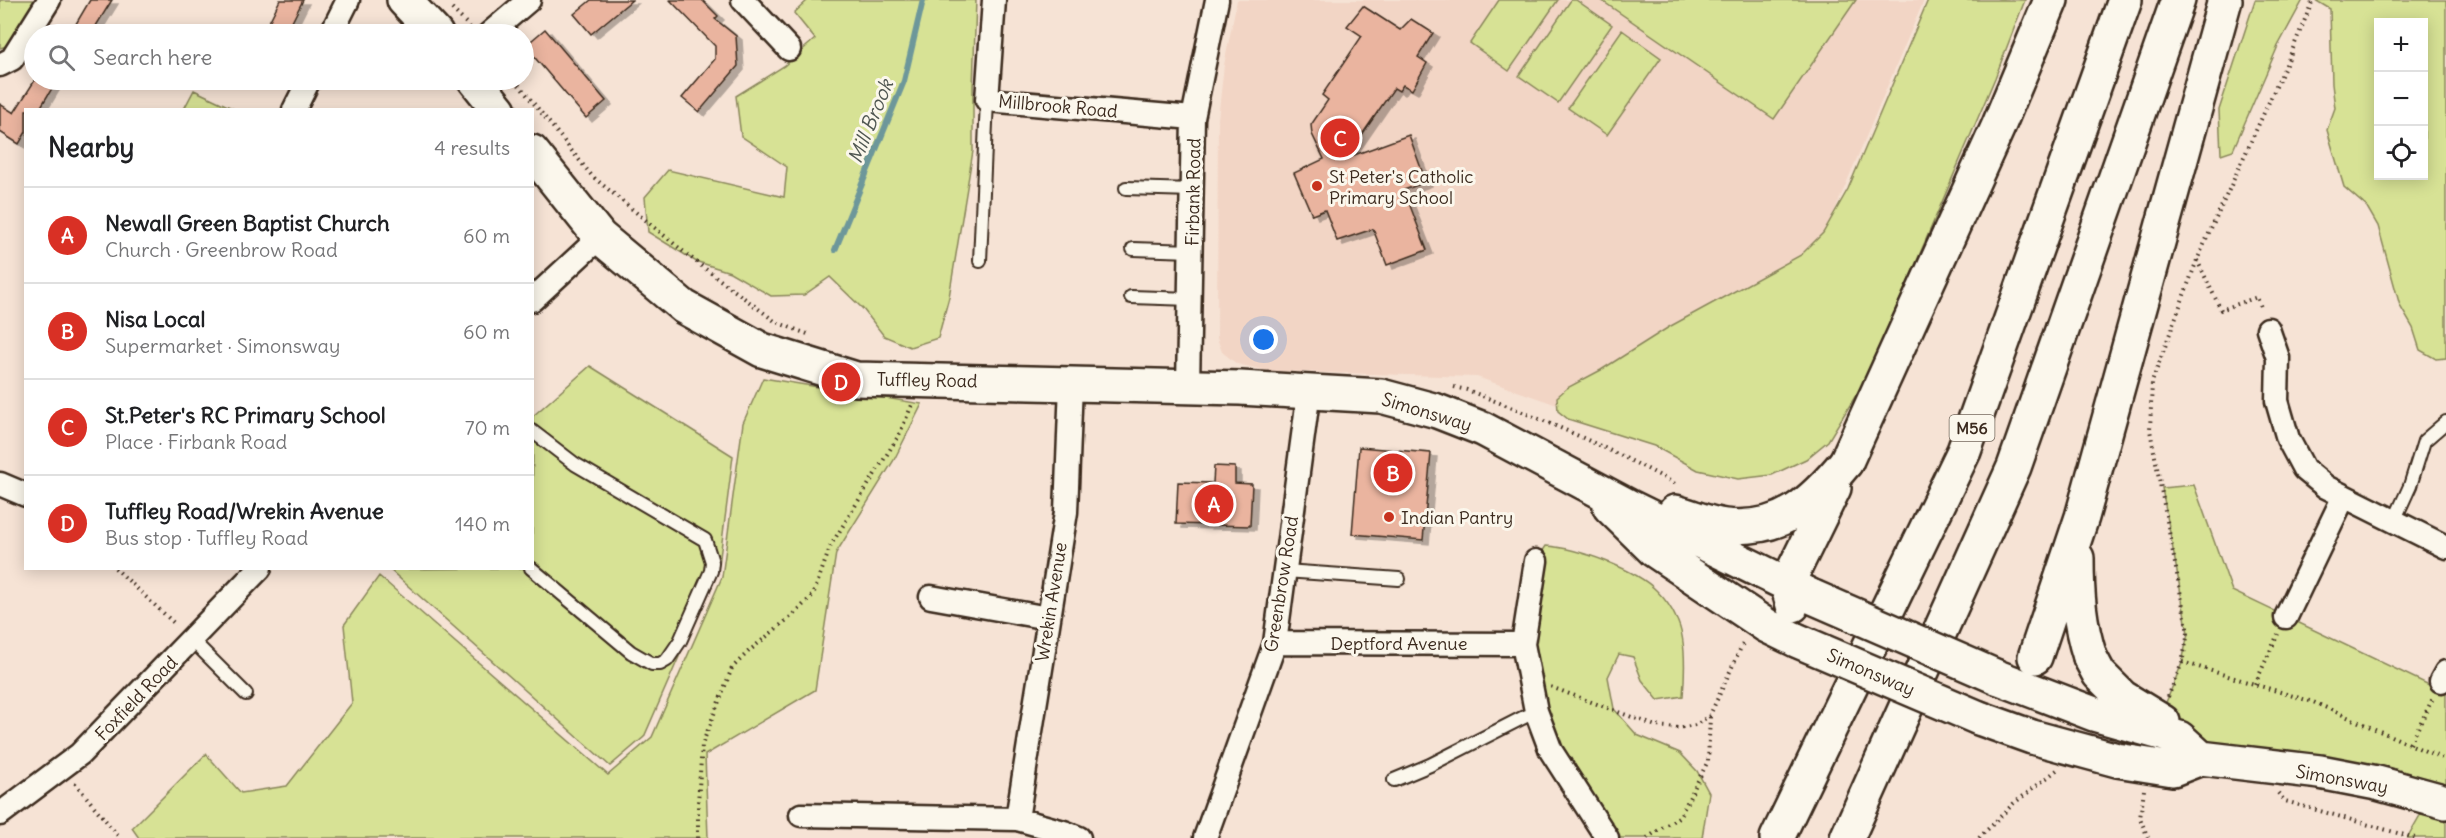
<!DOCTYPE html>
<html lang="en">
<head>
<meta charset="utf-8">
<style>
  :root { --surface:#fff; --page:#f2f2f2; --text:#202124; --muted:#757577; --line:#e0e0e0; --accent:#d93025 }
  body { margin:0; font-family:Delius,sans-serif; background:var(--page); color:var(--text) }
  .controls { position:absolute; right:18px; top:18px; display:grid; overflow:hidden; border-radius:0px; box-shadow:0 3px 15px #0003 }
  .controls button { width:54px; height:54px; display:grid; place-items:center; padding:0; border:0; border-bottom:2px solid var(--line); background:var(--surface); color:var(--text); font:30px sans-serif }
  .you { position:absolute; left:1264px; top:340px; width:21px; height:21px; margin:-15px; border:4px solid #fff; border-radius:50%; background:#1a73e8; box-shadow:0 0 0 9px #1a73e833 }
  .badge { display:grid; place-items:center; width:39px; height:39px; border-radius:50%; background:var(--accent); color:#fff; font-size:20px; font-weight:700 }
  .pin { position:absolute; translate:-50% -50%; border:3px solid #fff; box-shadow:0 2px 6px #0006 }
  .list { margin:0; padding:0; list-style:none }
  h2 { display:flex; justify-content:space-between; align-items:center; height:78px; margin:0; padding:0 24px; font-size:26px }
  h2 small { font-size:20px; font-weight:400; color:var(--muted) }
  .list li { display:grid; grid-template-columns:39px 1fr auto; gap:18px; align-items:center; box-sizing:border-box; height:96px; padding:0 24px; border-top:2px solid var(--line) }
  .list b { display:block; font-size:22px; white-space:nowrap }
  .list p { margin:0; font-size:20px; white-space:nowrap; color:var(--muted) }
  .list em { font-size:20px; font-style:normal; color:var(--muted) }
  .icon { flex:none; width:33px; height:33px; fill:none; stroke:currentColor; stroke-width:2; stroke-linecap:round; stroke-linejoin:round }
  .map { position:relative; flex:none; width:2446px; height:838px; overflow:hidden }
  .search { position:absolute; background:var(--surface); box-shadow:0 3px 15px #0003; left:24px; top:24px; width:510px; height:66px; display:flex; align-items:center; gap:15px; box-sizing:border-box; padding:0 21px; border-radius:33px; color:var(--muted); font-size:22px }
  .panel { position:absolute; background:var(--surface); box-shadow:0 3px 15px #0003; left:24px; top:108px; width:510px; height:462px; border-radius:0px }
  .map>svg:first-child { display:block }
  .built { fill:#f2d5c5 }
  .green { fill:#d7e295; stroke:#89865a; stroke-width:1.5; fill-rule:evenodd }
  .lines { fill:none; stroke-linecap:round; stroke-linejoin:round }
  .stream { stroke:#6d979a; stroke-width:6 }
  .building { fill:#eab49f; stroke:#3b2a1e; stroke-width:1.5; filter:url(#shadow) }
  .lane-casing { stroke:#3b2a1e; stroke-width:16 }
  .street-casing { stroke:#3b2a1e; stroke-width:27 }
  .secondary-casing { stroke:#3b2a1e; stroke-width:38 }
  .highway-casing { stroke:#3b2a1e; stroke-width:38 }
  .path { stroke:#3b2a1e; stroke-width:4; stroke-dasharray:1.5 4.5; stroke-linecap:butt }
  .lane { stroke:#fbf7ec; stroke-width:12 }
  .street { stroke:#fbf7ec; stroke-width:22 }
  .secondary { stroke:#fbf7ec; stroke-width:33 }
  .highway { stroke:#fbf7ec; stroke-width:33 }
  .secondary-bridge-casing { stroke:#3b2a1e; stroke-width:38; stroke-linecap:butt }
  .secondary-bridge { stroke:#fbf7ec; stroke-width:33 }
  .poi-dot { fill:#c8321e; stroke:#fbf7ec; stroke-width:2 }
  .labels { text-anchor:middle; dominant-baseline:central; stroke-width:6; stroke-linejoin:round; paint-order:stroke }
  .shield { fill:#fbf7ec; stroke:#75685c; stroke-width:1.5 }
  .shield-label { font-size:16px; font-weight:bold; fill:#3b2a1e }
  .street-label { font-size:18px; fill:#3b2a1e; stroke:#fbf7ec }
  .poi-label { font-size:18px; fill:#3b2a1e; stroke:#fbf7ec; text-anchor:start }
  .water-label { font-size:20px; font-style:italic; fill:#505752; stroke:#fbf7ec }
</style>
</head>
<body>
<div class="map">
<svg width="2446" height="838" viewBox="0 0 2446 838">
  <defs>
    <filter id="shadow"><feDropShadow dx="6" dy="4" stdDeviation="0" flood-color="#0004"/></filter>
  </defs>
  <rect width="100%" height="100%" fill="#f6e3d5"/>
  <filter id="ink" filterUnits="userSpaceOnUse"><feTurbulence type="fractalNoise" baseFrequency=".0167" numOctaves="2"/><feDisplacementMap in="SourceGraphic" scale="12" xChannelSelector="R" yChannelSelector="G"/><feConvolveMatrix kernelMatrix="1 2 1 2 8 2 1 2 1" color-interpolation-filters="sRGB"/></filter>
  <g filter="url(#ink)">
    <path class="built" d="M1237 0H1924L1815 257 1586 415 1477 377 1268 371 1237 364 1222 352 1217 338 1218 119 1224 65Z"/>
    <path class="green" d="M0 0H39L7 46 0 48Z
      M808 0H976L973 88V151L949 297 938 338 910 347 884 336 863 309 830 277 804 295 771 296 730 272 695 261 648 232 645 197 668 170 784 197 787 167 741 136 736 96 784 66 815 39 794 13Z
      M1499 0H1558L1509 71 1470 43Z
      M1571 0H1576L1612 25 1558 103 1519 76Z
      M1601 0H1856L1774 119Z
      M1928 0H2025L1995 78 1910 277 1861 387 1828 441 1806 459 1772 475 1738 479 1698 470 1654 446 1568 419 1558 411 1557 397 1567 388 1601 370 1669 327 1801 255 1823 233 1848 189Z
      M2255 0H2303L2278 46 2233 150 2221 154 2219 110Z
      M2315 0H2446V358L2436 359 2420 350 2413 328 2400 306 2378 226 2367 207 2344 187 2327 130 2335 108 2332 84 2330 9ZM2378 22H2424V176H2378Z
      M1622 30 1661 58 1607 135 1568 108Z
      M194 90 234 109H184Z
      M590 366 733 456 719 565 644 737 610 766 389 569 532 568 533 416Z
      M763 378 922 404 894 460 836 553 815 690 705 755 708 838H139L132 828 206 754 241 793 287 786 352 703 344 625 379 576 608 775 652 737 722 577 743 423Z
      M2194 485 2232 591 2446 693V838H2407L2430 798 2201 758 2165 705 2182 663 2188 633 2162 488Z
      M1546 546C1577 548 1636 569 1657 591 1664 598 1672 609 1676 618 1687 638 1685 673 1683 696L1658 700 1642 680 1633 657 1619 654 1608 677 1614 709 1637 735 1680 753 1697 771 1709 793 1702 838H1607L1551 751 1523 644 1536 561Z"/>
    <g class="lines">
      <path class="stream" d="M835 250 904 81 923 0"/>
    </g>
    <path class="building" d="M90 0H112L91 34H70Z
      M280 0H303L286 34H263Z
      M591 0H632L591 34 574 14Z
      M670 0H702L718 16 715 19 736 36 738 66 699 112 682 98 715 59V46Z
      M1363 6 1400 30 1411 19 1433 33 1418 57 1427 63 1412 90 1403 85 1399 91 1394 88 1346 158 1409 135 1426 182 1404 190 1427 250 1387 265 1373 229 1337 241 1325 210 1312 215 1294 173 1324 159 1312 134 1311 125 1328 100 1322 95 1362 36 1347 26Z
      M545 29 606 101 586 118 525 46Z
      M35 80H57L39 110H26V132L19 144 0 132V104L14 113Z
      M1359 447 1431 453 1423 540 1352 534Z
      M1214 466 1235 467V483L1252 484 1250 526 1176 524 1178 482 1213 483Z"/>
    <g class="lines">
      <g class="lane-casing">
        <path id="lane" d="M1126 188 1193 190
          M1133 249 1192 251
          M980 261 987 100
          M1131 297 1191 299
          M2394 521 2410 486 2424 441 2446 422
          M531 568 631 652 652 664H660L667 660 680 641 711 571 712 562 705 540 575 464 532 431
          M1285 571 1399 579
          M192 640 246 694
          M1394 780 1430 765 1536 711"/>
      </g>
      <g class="street-casing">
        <path id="street" d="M743 0 789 49
          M994 0 987 100 1193 118
          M331 34 348 0
          M489 34 529 0
          M0 65 12 59 49 0
          M294 110 309 80
          M532 300 600 237
          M2268 329 2278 358 2277 401 2288 439 2304 469 2326 487 2446 547
          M1188 386 1193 118 1217 0
          M0 484 26 495
          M1536 561 1523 644 1536 711 1551 751 1607 838
          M931 597 1048 618
          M2286 617 2344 496
          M1275 643 1523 644
          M2441 681 2446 672
          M0 814 80 754 260 568
          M801 815 1017 819 1064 832 1079 838
          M1017 819 1066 512 1071 384
          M1205 838 1275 643 1309 391"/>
      </g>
      <g class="secondary-casing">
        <path id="secondary" d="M404 0 436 34
          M475 80 499 110
          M532 152 600 237 684 307 762 350 856 379 1240 388 1381 396 1437 411 1483 429 1630 507 1813 597
          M1610 507 1654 550 1767 626 1796 640
          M1675 512C1691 516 1708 524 1725 526 1782 532 1812 503 1846 462
          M1793 605 1787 584 1834 488
          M2090 657 2099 674 2122 697 2163 722
          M1997 677 2094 714 2179 738 2201 758
          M1979 718 2032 737 2117 760 2173 769 2201 758 2320 772 2377 783 2446 802"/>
      </g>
      <g class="highway-casing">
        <path id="highway" d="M1846 462 1998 127 2051 0
          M2077 558C2077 593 2079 623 2090 657
          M2035 657 2082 517 2225 0
          M1777 838 1964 451 2125 0
          M1847 838 2014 467 2178 0"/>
      </g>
      <path class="path" d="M452 9 470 27
        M515 80 592 176 695 261 776 322 810 335
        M2197 260 2221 310 2257 297 2262 310
        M1454 387 1467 390C1539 418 1609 447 1677 485
        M115 568 176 625
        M2182 662 2313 702 2446 760
        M2255 684 2278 634
        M1551 687 1656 726 1678 728 1696 725 1710 715 1744 641
        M2168 697 2182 663 2188 633 2150 430 2152 382 2197 260 2289 58 2313 0
        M2410 744 2433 698
        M75 783 120 838
        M2144 790 2140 818 2148 838
        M2278 793 2285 801 2415 838
        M698 838V802L702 745 732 668 749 651 794 614 813 595 831 545 899 435 912 405
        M1647 838 1680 816 1708 761 1710 716
        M1979 838 2013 804 2057 770"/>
      <use href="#lane" class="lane"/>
      <use href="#street" class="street"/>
      <use href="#secondary" class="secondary"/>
      <use href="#highway" class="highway"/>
      <g class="secondary-bridge-casing">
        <path id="secondary-bridge" d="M1813 597 1997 677
          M1796 640 1979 718"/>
      </g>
      <use href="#secondary-bridge" class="secondary-bridge"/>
    </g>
  </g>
  <g class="poi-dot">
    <circle cx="1317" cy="186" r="6"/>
    <circle cx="1389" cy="517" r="6"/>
  </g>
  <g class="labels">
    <rect class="shield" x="1949.5" y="415" width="45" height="26" rx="4.5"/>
    <g class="shield-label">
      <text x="1972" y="428">M56</text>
    </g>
    <g class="street-label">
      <text transform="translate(1058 106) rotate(5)">Millbrook Road</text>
      <text transform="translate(1193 192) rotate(-89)">Firbank Road</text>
      <text transform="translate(927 380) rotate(1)">Tuffley Road</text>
      <text transform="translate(1427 412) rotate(17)">Simonsway</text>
      <text transform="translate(1281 584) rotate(-81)">Greenbrow Road</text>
      <text transform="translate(1051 602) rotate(-81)">Wrekin Avenue</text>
      <text x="1399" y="643">Deptford Avenue</text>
      <text transform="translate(1871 672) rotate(23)">Simonsway</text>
      <text transform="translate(136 698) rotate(-46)">Foxfield Road</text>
      <text transform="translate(2342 779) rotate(10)">Simonsway</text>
    </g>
    <g class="poi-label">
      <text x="1329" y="176">St Peter's Catholic<tspan x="1329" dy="21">Primary School</tspan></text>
      <text x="1401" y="517">Indian Pantry</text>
    </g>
    <g class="water-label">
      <text transform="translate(870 121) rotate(-68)">Mill Brook</text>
    </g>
  </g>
</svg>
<div class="controls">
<button>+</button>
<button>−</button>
<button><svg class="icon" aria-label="locate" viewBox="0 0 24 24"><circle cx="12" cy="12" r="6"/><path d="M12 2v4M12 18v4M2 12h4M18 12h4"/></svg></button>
</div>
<div class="you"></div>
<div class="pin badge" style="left:1214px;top:504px">A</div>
<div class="pin badge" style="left:1393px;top:473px">B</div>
<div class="pin badge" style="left:1340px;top:138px">C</div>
<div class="pin badge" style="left:841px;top:382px">D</div>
<div class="search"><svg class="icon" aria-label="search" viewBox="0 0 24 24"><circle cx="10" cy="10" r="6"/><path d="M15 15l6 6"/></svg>Search here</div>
<section class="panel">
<h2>Nearby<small>4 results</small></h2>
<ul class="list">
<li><span class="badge">A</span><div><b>Newall Green Baptist Church</b><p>Church · Greenbrow Road</p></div><em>60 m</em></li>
<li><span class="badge">B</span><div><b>Nisa Local</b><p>Supermarket · Simonsway</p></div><em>60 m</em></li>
<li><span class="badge">C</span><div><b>St.Peter's RC Primary School</b><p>Place · Firbank Road</p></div><em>70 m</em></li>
<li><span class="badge">D</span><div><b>Tuffley Road/Wrekin Avenue</b><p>Bus stop · Tuffley Road</p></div><em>140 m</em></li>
</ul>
</section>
</div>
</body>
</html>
